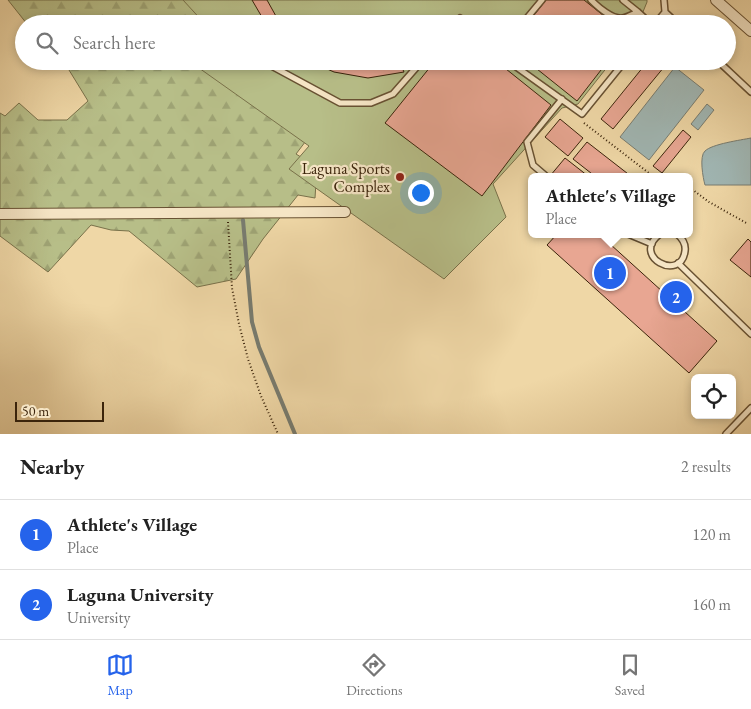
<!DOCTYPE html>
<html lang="en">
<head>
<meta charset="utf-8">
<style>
  :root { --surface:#fff; --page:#f2f2f2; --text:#222; --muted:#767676; --line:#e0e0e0; --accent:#2563eb }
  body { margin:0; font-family:"EB Garamond",serif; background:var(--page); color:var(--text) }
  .controls { position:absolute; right:15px; bottom:15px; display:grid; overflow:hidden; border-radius:8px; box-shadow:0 2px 8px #0003 }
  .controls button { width:45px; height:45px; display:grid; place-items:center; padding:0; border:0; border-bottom:1px solid var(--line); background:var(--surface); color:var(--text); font:25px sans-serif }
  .scale { position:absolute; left:15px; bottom:12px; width:89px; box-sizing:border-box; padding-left:5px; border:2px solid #3b240b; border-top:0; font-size:14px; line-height:18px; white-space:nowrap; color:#3b240b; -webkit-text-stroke:4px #f5e5c5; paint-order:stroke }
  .you { position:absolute; left:420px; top:192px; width:18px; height:18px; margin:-12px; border:4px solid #fff; border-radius:50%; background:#1a73e8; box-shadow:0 0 0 8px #1a73e833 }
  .badge { display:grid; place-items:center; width:32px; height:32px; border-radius:50%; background:var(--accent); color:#fff; font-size:16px; font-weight:700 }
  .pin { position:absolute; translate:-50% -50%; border:2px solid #fff; box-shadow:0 1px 5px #0006 }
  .popup { position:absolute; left:528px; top:173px; width:165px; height:65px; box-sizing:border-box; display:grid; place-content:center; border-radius:8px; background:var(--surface); filter:drop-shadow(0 1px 4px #0005); font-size:16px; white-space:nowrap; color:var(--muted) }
  .popup b { font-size:19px; color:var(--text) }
  .popup::after { content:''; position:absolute; left:50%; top:100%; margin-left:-10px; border:10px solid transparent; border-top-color:var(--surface) }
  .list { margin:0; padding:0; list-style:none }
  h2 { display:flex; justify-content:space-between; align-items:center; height:65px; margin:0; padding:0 20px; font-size:21px }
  h2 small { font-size:16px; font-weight:400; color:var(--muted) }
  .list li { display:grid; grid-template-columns:32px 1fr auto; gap:15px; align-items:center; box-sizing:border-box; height:70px; padding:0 20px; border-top:1px solid var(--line) }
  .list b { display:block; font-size:19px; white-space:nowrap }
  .list p { margin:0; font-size:16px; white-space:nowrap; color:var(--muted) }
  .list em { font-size:16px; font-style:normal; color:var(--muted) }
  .icon { flex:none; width:28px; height:28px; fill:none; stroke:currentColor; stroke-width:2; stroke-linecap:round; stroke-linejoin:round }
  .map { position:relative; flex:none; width:751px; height:434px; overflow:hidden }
  .search { position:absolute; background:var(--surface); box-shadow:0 2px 8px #0003; left:15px; right:15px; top:15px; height:55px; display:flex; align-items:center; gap:12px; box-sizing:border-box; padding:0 18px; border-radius:28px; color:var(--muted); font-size:19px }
  .sheet { height:205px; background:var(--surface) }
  nav { display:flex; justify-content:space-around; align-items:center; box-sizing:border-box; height:70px; border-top:1px solid var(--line); background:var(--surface); font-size:14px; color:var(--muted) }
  nav a { display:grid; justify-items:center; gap:2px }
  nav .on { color:var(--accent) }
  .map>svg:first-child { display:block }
  .forest { fill:url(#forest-firs); stroke:#79714a }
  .pitch { fill:#b7be88; stroke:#79714a }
  .water { fill:#a0b6b3; stroke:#787c70 }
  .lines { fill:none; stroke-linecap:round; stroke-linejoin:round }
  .stream { stroke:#787c70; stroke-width:4 }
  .building { fill:#e8a692; stroke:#3b240b }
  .lane-casing { stroke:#685132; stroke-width:8 }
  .street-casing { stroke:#685132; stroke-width:12 }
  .path { stroke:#3b240b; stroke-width:2; stroke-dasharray:1 2.5; stroke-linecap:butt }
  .lane { stroke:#f5e5c5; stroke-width:5 }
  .street { stroke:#f5e5c5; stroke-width:10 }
  .poi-dot { fill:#8f2418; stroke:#f5e5c5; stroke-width:2 }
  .labels { text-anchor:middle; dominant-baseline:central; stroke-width:4.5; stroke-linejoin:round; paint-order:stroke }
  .poi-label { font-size:16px; fill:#3b240b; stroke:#f5e5c5; text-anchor:end }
</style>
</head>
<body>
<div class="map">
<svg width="751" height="434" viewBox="0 0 751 434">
  <defs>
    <pattern id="forest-firs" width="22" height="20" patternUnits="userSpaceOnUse" patternTransform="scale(1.25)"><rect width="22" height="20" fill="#b7be88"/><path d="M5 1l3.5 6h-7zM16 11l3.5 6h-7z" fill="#9ea374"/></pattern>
  </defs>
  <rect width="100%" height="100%" fill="#efd7a6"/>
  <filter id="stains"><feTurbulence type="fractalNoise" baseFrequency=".004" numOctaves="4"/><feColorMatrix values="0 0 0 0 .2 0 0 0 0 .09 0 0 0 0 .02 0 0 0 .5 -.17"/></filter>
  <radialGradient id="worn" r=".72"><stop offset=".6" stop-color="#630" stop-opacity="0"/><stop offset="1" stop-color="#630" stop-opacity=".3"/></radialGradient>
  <path class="forest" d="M8 0H220L244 24H27Z
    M60 61H243L321 121 296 154 317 167 315 198 298 195 263 239 236 279 197 287 129 231 111 230 91 225 48 272 0 236V113L5 116 19 103 38 120H67L88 101 69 70Z"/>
  <path class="pitch" d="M183 0H647V2L638 24H205Z
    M204 61H612L578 104 562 108 493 184 506 217 444 279 289 169 309 146 199 68Z"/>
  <path class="water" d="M675 67 704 90 649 160 620 137Z
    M707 104 714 110 698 130 691 124Z
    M751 138V185H705C703 178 699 156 705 151 712 144 741 140 751 138Z"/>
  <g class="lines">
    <path class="stream" d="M243 220 252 322 259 347 295 434"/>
  </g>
  <path class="building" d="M252 0H267L277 18 284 24H266Z
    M546 0H584L614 24H527Z
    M309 61H353L365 64 379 61H399L404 72 368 78 334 72Z
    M435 61H496L551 105 482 196 385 123Z
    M527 61H608L577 101Z
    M648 61H669L613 129 601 119Z
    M560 119 583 138 568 156 545 137Z
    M683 130 691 137 662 173 653 166Z
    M587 142 632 177H596L573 159Z
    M565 158 588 176V177L550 176Z
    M557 234H599L717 341 689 373 547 245Z
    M748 239 751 242V277L730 260Z"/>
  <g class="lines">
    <g class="lane-casing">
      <path id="lane" d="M591 0C598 7 613 20 623 18 628 17 633 14 638 12
        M623 0 638 12 651 24
        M665 12 678 24
        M455 24 460 18 468 24
        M522 24 542 0
        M655 24 665 12 664 0
        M508 61 582 114 625 61
        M718 61 751 92
        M266 63 340 103H371L393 94 422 61
        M547 177 533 165 527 142 562 99
        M628 234 652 244
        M660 234C630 256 681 283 685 251 686 244 683 239 677 234
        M678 263 751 334
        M726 434 751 408"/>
    </g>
    <g class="street-casing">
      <path id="street" d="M716 0 751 31
        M0 214 345 212"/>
    </g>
    <path class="path" d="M584 123 654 177
      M689 187 709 202 748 224
      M228 222 232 288 239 324 248 359 261 396 278 434"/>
    <use href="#lane" class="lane"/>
    <use href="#street" class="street"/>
  </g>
  <circle class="poi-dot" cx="400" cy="177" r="5"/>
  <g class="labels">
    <g class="poi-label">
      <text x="390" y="168">Laguna Sports<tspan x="390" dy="18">Complex</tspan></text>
    </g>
  </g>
  <rect width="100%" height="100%" filter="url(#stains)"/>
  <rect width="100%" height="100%" fill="url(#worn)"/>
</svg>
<div class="controls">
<button><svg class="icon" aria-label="locate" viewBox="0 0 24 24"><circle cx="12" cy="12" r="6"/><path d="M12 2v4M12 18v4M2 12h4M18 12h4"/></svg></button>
</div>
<div class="scale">50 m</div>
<div class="you"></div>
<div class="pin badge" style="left:610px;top:273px">1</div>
<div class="popup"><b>Athlete's Village</b>Place</div>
<div class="pin badge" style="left:676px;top:297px">2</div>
<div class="search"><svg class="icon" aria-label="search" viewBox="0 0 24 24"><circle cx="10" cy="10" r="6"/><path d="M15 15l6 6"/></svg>Search here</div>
</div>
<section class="sheet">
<h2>Nearby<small>2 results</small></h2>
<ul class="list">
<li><span class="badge">1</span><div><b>Athlete's Village</b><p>Place</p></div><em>120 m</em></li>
<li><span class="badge">2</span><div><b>Laguna University</b><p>University</p></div><em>160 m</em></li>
</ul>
</section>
<nav>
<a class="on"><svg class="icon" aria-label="map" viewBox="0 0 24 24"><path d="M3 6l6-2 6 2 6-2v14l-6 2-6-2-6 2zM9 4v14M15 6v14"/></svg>Map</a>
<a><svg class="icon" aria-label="directions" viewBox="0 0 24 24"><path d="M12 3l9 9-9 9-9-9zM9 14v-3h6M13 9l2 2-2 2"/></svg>Directions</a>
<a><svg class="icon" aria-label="saved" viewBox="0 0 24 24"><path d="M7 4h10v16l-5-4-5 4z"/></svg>Saved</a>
</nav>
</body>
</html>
